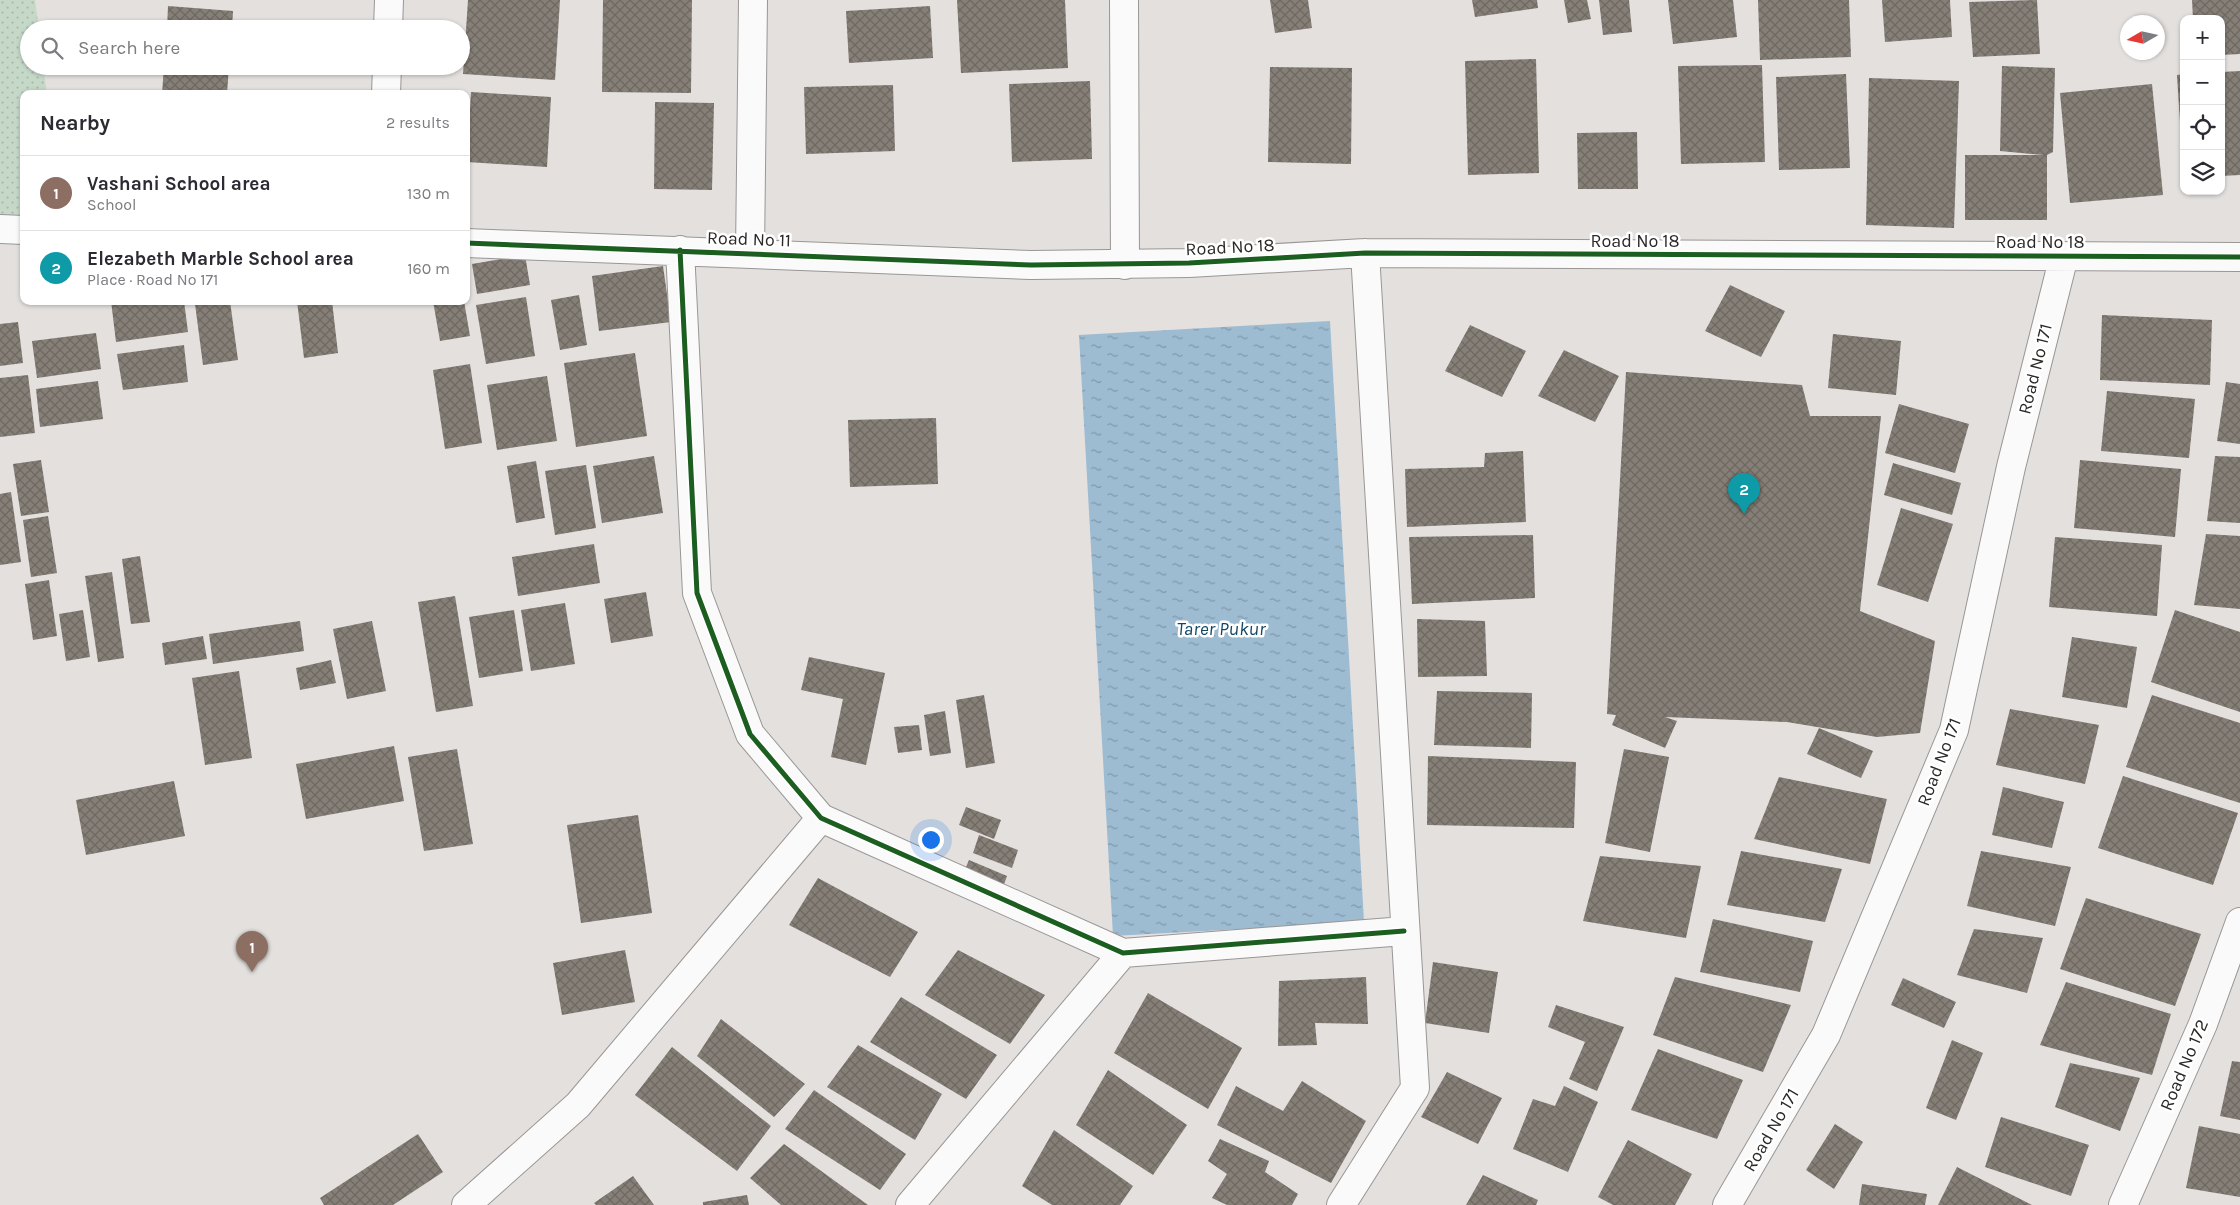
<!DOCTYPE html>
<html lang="en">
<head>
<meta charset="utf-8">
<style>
  :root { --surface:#fff; --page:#f7f7f7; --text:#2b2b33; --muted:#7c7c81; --line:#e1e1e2; --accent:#6b6967 }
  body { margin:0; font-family:Karla,sans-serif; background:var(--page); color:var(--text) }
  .controls { position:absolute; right:15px; top:15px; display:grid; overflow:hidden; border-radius:10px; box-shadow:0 1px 4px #0004 }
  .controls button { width:45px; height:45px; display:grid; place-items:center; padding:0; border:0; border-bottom:1px solid var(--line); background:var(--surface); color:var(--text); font:25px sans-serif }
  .compass { position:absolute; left:2120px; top:15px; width:45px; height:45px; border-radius:50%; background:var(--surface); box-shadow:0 1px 4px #0004; rotate:261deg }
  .you { position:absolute; left:930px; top:839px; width:18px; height:18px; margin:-12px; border:4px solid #fff; border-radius:50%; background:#1a73e8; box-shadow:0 0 0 8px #1a73e833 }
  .badge { display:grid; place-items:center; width:32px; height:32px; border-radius:50%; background:var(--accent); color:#fff; font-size:16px; font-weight:700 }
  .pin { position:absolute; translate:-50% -41px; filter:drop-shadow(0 1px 2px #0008) }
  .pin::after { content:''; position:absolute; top:26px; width:18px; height:15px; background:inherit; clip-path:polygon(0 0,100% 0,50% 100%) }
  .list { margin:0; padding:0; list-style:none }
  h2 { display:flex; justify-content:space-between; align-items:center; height:65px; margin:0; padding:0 20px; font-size:21px }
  h2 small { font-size:16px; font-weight:400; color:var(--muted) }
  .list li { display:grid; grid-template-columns:32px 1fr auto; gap:15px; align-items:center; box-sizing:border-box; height:75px; padding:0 20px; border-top:1px solid var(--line) }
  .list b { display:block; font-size:19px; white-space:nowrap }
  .list p { margin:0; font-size:16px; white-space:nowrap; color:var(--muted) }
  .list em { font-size:16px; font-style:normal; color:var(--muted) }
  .icon { flex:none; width:28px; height:28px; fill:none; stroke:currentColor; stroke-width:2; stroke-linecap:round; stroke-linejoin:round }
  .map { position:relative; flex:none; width:2240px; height:1205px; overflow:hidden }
  .search { position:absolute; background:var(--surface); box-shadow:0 1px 4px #0004; left:20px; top:20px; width:450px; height:55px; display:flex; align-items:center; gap:12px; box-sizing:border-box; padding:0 18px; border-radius:28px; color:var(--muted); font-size:19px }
  .panel { position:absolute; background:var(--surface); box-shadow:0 1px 4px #0004; left:20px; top:90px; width:450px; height:215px; border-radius:10px }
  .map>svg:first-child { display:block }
  .park { fill:url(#park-dots) }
  .water { fill:url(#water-ripples) }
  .building { fill:url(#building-cross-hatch) }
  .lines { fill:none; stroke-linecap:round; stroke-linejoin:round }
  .minor-casing { stroke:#999695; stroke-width:30 }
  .minor { stroke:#fbfafa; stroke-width:28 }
  .cycleway-casing { stroke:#fff; stroke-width:8 }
  .cycleway { stroke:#1b5e20; stroke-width:5 }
  .labels { text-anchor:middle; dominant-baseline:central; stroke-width:5; stroke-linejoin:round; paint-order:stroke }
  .street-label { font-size:18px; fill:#2a2927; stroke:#fff }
  .water-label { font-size:19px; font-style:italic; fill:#134768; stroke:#fff }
</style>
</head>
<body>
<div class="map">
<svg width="2240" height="1205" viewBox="0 0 2240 1205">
  <defs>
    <pattern id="park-dots" width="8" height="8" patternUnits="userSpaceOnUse" patternTransform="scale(1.25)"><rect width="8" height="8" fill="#c6d9c9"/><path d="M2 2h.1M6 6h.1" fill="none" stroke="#aabaad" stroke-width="1.8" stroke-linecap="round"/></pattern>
    <pattern id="water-ripples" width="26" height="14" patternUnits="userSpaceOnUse" patternTransform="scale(1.25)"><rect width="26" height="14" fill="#9dbbd1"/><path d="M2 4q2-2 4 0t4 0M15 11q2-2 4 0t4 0" fill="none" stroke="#8098aa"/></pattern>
    <pattern id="building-cross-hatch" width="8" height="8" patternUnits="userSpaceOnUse" patternTransform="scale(1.25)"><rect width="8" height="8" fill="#867f77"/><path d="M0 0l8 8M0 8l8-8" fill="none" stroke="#6e6862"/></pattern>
  </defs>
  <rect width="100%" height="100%" fill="#e3e0de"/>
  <path class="park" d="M0 0H35L39 29H29V66H43L47 94H24V231H0Z"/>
  <path class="water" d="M1330 321 1364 922 1113 936 1079 335Z"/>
  <path class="building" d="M468 0H560L555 80 463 74Z
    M603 0H692L691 93 602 92Z
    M957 0H1065L1068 68 961 73Z
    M1270 0H1308L1312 28 1275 33Z
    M1472 0H1537L1538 8 1475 17Z
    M1564 0H1587L1591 19 1568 23Z
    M1599 0H1629L1632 32 1603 35Z
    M1668 0H1733L1737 37 1673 44Z
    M1758 0H1849L1851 57 1760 60Z
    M1882 0H1950L1952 37 1885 42Z
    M2037 0 2040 54 1973 57 1969 2Z
    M2192 0H2240V54L2221 55V19H2193Z
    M168 6 233 11 232 29H167Z
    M930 6 933 58 849 63 846 11Z
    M1536 59 1539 173 1468 175 1465 61Z
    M1762 65 1765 162 1681 164 1678 66Z
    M164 66H229L227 94H162Z
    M2002 66 2055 68 2053 152 2047 155V220H1965V155H2043L2000 151Z
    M1270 67 1352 68 1351 164 1268 162Z
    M2240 71V175L2221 176V72Z
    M1846 74 1850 168 1779 170 1776 77Z
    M2184 74V153H2182L2177 75Z
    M1869 78 1959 81 1954 228 1866 225Z
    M1090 81 1092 159 1012 162 1009 84Z
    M2152 84 2163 195 2070 203 2060 93Z
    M893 85 895 151 806 154 804 87Z
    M471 92 551 97 547 167 467 162Z
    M655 102 714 103 712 190 654 189Z
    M1637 132 1638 189H1578L1577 133Z
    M525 255 530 285 477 294 472 264Z
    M663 266 671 322 599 331 592 276Z
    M1730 285 1785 311 1761 357 1705 331Z
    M579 295 587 345 560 350 551 300Z
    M526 297 535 356 486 364 476 305Z
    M111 301H184L188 332 116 342Z
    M214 301H230L238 360 203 365 195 304Z
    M297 301H332L338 353 304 358Z
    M433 301H464L470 336 440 341Z
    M2102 315 2212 320 2210 385 2100 380Z
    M18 322 23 363 0 366V324Z
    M1470 325 1526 351 1502 397 1445 371Z
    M96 333 101 369 37 378 32 341Z
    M1833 334 1901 341 1896 395 1828 388Z
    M184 345 188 382 123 390 117 354Z
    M1564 350 1619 376 1595 422 1538 396Z
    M635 353 647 436 576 447 564 363Z
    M470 364 482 443 445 449 433 370Z
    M1626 372 1802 385 1810 416H1881L1860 611 1935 641 1920 733 1877 737 1787 722 1665 717 1677 721 1665 748 1612 725 1616 715 1607 714Z
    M28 375 35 433 0 437V378Z
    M547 376 557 441 497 450 487 385Z
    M98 381 103 419 40 427 36 389Z
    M2226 382 2240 384V444L2217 441Z
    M2107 391 2195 399 2189 458 2101 451Z
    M1899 404 1969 424 1955 473 1885 453Z
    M936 418 938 484 850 487 848 420Z
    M1523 451 1526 522 1407 527 1405 469 1484 467 1485 453Z
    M654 456 663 513 602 523 593 466Z
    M2215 456 2240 457V523L2207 521Z
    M41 460 49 512 21 516 13 464Z
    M2080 460 2181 469 2175 537 2074 528Z
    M536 461 545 518 516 523 507 466Z
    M1893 463 1961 483 1952 515 1884 495Z
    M586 465 596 528 555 535 545 471Z
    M11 492 21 562 0 565V494Z
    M1901 508 1953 524 1928 602 1877 585Z
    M48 516 57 573 31 577 23 520Z
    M2206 534 2240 536V609L2194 605Z
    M1533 535 1535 598 1412 604 1409 537Z
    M2055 537 2162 545 2157 616 2049 607Z
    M594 544 600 583 518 596 512 557Z
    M140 556 150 622 131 624 122 559Z
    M112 572 124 658 98 662 85 576Z
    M49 580 57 636 33 640 25 584Z
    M646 592 653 636 611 643 604 599Z
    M455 596 473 706 436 712 418 602Z
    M565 603 575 664 531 671 521 610Z
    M83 610 90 657 66 661 59 614Z
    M514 610 523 671 479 678 469 617Z
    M2175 610 2240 632V712L2151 682Z
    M1417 619 1485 621 1487 676 1418 677Z
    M300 621 304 651 213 664 209 634Z
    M372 621 386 691 347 699 333 629Z
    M203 636 207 659 165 665 162 643Z
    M2072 637 2137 647 2127 708 2062 697Z
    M809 657 885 673 866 765 831 757 843 699 801 690Z
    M331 660 336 683 300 690 296 668Z
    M239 671 252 758 205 765 192 678Z
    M1437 691 1532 693 1531 748 1434 745Z
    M984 695 995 763 966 768 956 700Z
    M2152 695 2240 723V803L2126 767Z
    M2010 709 2099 725 2085 784 1996 765Z
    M945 711 951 753 930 756 924 715Z
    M919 725 922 750 898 753 894 727Z
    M1819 728 1873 751 1861 778 1807 754Z
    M394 746 404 801 306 819 296 764Z
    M457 749 473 844 424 851 408 757Z
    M1624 749 1669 757 1650 852 1605 843Z
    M1428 756 1576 762 1574 828 1427 825Z
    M2123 776 2238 813 2213 885 2098 848Z
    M1779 777 1887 799 1870 864 1754 839Z
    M174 781 185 836 86 855 76 800Z
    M2003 787 2064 802 2052 848 1992 835Z
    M966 807 1001 820 994 839 959 825Z
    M638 815 652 913 581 923 567 825Z
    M979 835 1018 850 1012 868 973 853Z
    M1741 851 1842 869 1825 922 1727 905Z
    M1981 851 2071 867 2055 926 1967 906Z
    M1600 856 1701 866 1686 938 1583 921Z
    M969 860 1007 876 1002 890 963 874Z
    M818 878 918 932 890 977 789 925Z
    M2086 898 2201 934 2175 1006 2060 969Z
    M1713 919 1813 941 1800 992 1700 972Z
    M1974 929 2043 938 2027 993 1957 975Z
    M625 950 635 1002 562 1015 553 963Z
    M958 950 1045 995 1010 1044 925 995Z
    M1433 962 1498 972 1489 1033 1425 1023Z
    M1366 977 1368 1024 1315 1023 1317 1045 1278 1046 1279 981Z
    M1675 977 1791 1005 1763 1072 1653 1035Z
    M1903 978 1956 1002 1944 1028 1891 1005Z
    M2066 982 2171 1014 2152 1075 2040 1045Z
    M1148 993 1242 1048 1208 1109 1114 1053Z
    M901 997 997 1055 966 1099 870 1042Z
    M1556 1005 1624 1027 1597 1091 1569 1079 1585 1042 1548 1027Z
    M721 1019 805 1084 774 1117 697 1056Z
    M1952 1040 1983 1053 1956 1120 1926 1108Z
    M858 1045 942 1094 915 1140 827 1087Z
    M672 1047 771 1126 737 1171 635 1095Z
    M1658 1049 1743 1080 1717 1139 1631 1110Z
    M2232 1061 2240 1062V1120L2220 1116Z
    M2070 1063 2140 1078 2120 1131 2055 1107Z
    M1108 1070 1187 1125 1153 1175 1076 1125Z
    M1447 1072 1502 1098 1478 1144 1421 1117Z
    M1302 1081 1366 1121 1331 1183 1217 1125 1236 1086 1283 1111Z
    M1564 1086 1598 1102 1568 1172 1513 1149 1533 1099 1555 1106Z
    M814 1090 906 1154 880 1190 785 1129Z
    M2001 1117 2089 1145 2071 1196 1985 1167Z
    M1835 1124 1863 1142 1834 1189 1806 1170Z
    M2199 1126 2240 1134V1197L2186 1188Z
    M1054 1130 1133 1186 1120 1205H1052L1022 1186Z
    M418 1134 443 1172 393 1205H324L320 1198Z
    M1220 1139 1269 1161 1265 1172 1298 1194 1292 1205H1227L1212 1198 1227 1174 1208 1161Z
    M1628 1140 1692 1174 1675 1205H1613L1598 1197Z
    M784 1144 868 1205H781L750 1178Z
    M1957 1167 2032 1205H1938Z
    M1483 1175 1538 1200 1536 1205H1466Z
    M633 1176 654 1205H596L594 1203Z
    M1862 1184 1927 1194 1925 1205H1859Z
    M747 1195 749 1205H703V1202Z"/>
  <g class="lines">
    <g class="minor-casing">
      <path id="minor" d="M1124 0 1125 265
        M388 29 389 0
        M386 94 387 66
        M0 229 24 230
        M466 243 1031 265 1189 263 1365 253 2240 257
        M680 250 697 593 750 734 821 818 1123 953 1404 931
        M750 253 753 0
        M466 1205 578 1105 821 818
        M910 1205 1123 953
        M1341 1205 1415 1088 1365 253
        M1727 1205 1826 1035 1954 730 2011 467 2064 256
        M2123 1205 2203 1024 2240 922"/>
    </g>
    <use href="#minor" class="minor"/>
    <g class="cycleway-casing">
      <path id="cycleway" d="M466 243 1031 265 1189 263 1365 253 2240 257
        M680 250 697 593 750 734 821 818 1123 953 1404 931"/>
    </g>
    <use href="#cycleway" class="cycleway"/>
  </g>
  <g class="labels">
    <g class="street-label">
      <text transform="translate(749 239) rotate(2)">Road No 11</text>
      <text x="1635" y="241">Road No 18</text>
      <text x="2040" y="242">Road No 18</text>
      <text transform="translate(1230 247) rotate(-3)">Road No 18</text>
      <text transform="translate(2035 369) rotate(-76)">Road No 171</text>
      <text transform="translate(1939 762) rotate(-69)">Road No 171</text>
      <text transform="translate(2184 1065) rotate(-67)">Road No 172</text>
      <text transform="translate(1771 1130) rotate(-60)">Road No 171</text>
    </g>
    <g class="water-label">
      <text x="1221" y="629">Tarer Pukur</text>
    </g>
  </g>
</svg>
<div class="controls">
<button>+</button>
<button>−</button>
<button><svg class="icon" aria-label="locate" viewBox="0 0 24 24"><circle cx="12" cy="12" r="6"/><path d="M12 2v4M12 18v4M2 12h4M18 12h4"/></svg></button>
<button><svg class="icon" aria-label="layers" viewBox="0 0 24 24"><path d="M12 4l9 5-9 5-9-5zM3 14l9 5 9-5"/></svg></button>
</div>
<svg class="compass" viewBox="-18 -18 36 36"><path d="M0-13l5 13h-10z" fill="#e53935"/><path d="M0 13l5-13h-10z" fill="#7c7c81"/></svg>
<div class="you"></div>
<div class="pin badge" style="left:252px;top:972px;background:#8d6e63">1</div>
<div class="pin badge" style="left:1744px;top:514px;background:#0f9aa8">2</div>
<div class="search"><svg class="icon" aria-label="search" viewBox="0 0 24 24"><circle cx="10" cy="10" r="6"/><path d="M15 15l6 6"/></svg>Search here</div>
<section class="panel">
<h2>Nearby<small>2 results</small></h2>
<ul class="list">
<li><span class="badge" style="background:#8d6e63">1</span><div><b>Vashani School area</b><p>School</p></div><em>130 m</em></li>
<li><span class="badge" style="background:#0f9aa8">2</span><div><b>Elezabeth Marble School area</b><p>Place · Road No 171</p></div><em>160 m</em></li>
</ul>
</section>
</div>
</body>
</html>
